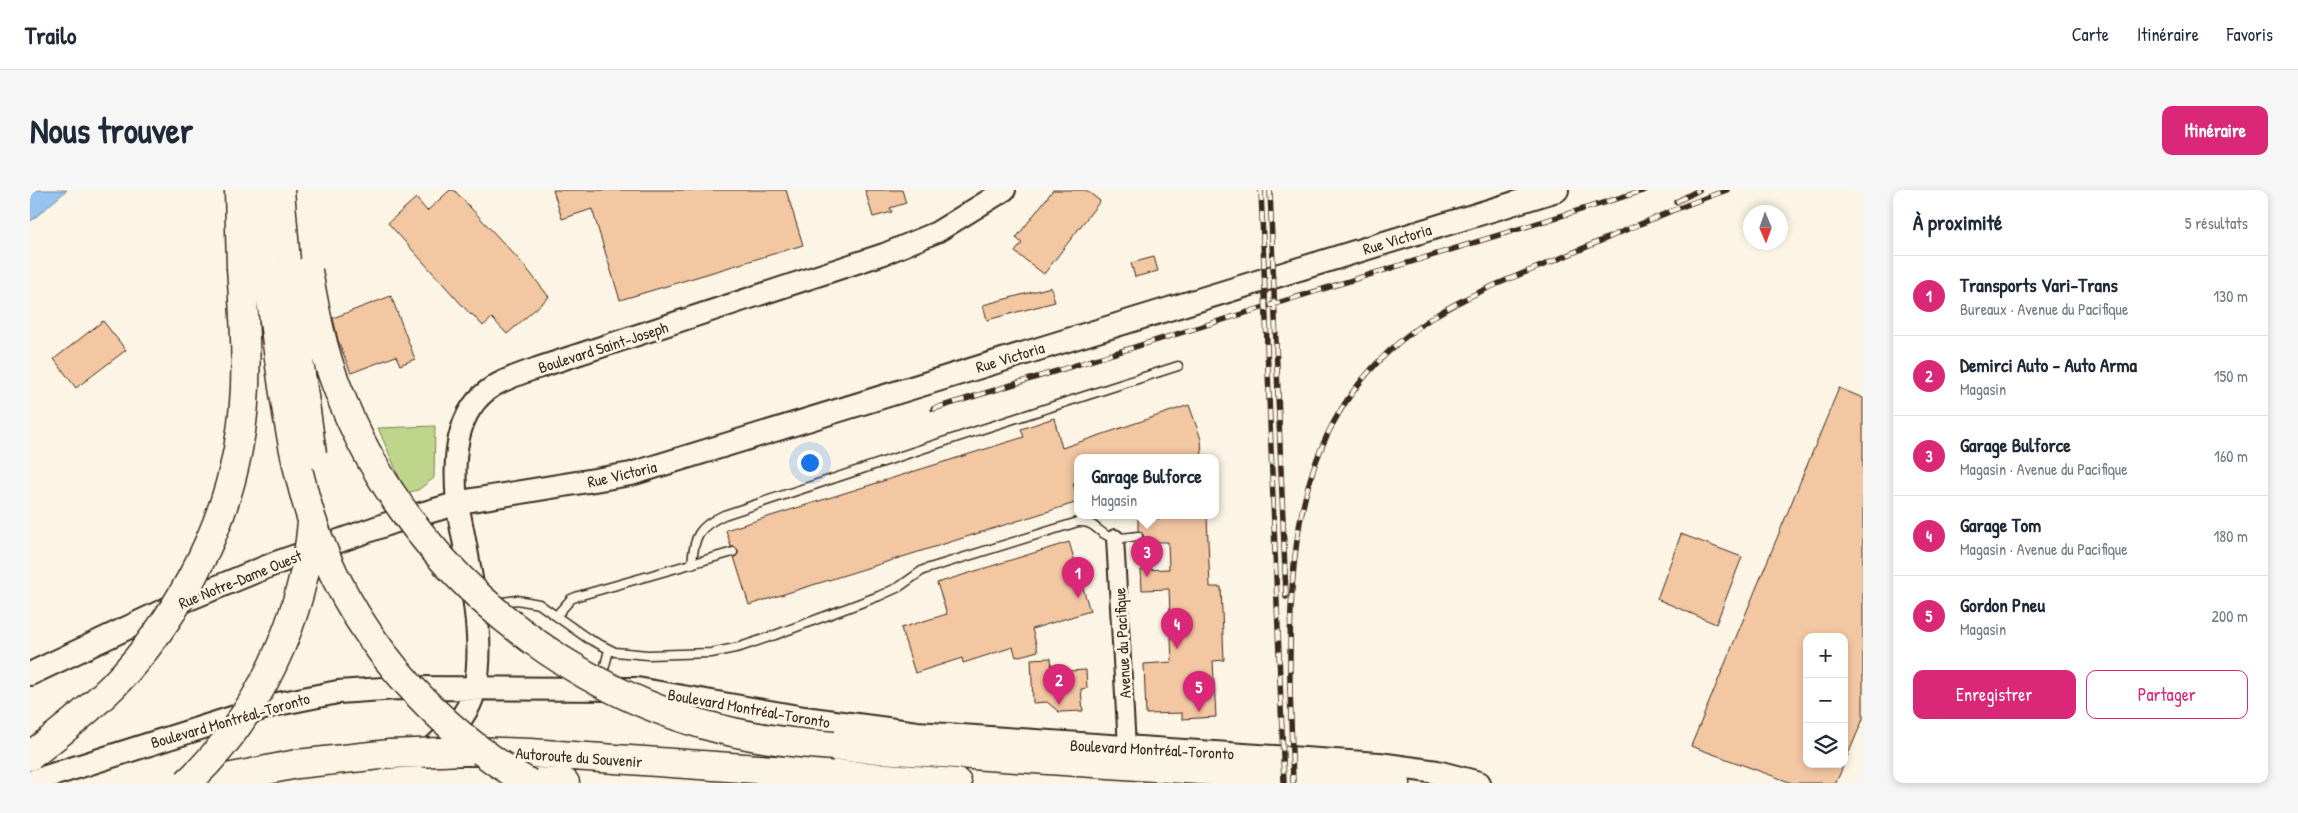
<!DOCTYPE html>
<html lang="fr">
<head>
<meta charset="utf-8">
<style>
  :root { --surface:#fff; --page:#f6f6f7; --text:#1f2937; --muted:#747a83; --line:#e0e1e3; --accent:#db2777 }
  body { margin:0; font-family:"Patrick Hand",sans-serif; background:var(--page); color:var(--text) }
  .controls { position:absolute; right:15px; bottom:15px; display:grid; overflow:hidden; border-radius:10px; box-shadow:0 2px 8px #0003 }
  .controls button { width:45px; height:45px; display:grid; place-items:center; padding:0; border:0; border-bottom:1px solid var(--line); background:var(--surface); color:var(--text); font:25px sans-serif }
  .compass { position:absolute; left:1713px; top:15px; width:45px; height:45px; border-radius:50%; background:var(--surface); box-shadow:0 2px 8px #0003; rotate:178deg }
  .you { position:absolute; left:779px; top:272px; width:18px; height:18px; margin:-12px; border:4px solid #fff; border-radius:50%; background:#1a73e8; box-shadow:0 0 0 8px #1a73e833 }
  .badge { display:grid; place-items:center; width:32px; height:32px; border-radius:50%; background:var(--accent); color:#fff; font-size:16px; font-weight:700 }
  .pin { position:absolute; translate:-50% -41px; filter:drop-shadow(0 1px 2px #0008) }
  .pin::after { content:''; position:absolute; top:26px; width:18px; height:15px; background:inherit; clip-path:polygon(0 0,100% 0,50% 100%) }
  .popup { position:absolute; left:1044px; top:264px; width:145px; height:65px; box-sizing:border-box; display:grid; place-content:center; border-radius:10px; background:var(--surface); filter:drop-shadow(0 1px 4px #0005); font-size:16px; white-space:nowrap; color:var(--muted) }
  .popup b { font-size:19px; color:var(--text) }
  .popup::after { content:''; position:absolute; left:50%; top:100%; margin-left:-10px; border:10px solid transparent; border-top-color:var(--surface) }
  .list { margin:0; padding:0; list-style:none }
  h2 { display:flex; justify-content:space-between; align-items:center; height:65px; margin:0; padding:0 20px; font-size:21px }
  h2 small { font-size:16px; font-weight:400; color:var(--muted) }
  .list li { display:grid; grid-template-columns:32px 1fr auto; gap:15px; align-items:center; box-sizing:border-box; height:80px; padding:0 20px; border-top:1px solid var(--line) }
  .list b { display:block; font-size:19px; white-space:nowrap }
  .list p { margin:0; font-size:16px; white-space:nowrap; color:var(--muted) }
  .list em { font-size:16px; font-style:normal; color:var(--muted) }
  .actions { display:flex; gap:10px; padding:15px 20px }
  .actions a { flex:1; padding:11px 0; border:1px solid var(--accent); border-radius:10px; text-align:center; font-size:18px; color:var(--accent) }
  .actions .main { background:var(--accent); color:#fff }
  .icon { flex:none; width:28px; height:28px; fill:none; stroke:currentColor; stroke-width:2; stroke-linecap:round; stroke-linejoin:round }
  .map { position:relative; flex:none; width:1833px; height:593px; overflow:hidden; border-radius:10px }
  header { display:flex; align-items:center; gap:30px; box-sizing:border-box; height:70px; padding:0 25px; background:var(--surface); border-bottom:1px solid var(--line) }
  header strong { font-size:24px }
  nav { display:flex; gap:28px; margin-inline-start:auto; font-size:18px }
  .intro { display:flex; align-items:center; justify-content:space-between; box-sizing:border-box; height:120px; padding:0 30px }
  h1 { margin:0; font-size:35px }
  .button { padding:12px 22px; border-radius:10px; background:var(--accent); color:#fff; font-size:18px; font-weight:700 }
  main { display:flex; gap:30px; padding:0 30px }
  aside { flex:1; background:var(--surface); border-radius:10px; box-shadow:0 2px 8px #0003 }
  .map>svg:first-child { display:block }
  .green { fill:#bfd58b; stroke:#7d8054 }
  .water { fill:#96c3f0; stroke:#72869c }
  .building { fill:#f3c7a2; stroke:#3b2a1e }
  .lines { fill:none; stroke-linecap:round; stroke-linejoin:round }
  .service-casing { stroke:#3b2a1e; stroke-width:11 }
  .minor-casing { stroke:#3b2a1e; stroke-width:20 }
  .tertiary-casing { stroke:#3b2a1e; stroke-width:24 }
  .secondary-casing { stroke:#3b2a1e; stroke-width:26 }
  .motorway-casing { stroke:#3b2a1e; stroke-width:31 }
  .service { stroke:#fcf5e5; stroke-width:8 }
  .minor { stroke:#fcf5e5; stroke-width:16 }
  .tertiary { stroke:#fcf5e5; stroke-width:20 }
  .secondary { stroke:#fcf5e5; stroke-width:22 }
  .motorway { stroke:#fcf5e5; stroke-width:28 }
  .rail-casing { stroke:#3b2a1e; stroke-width:5.5 }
  .rail { stroke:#fcf5e5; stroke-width:4; stroke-dasharray:11; stroke-linecap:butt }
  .motorway-bridge-casing { stroke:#3b2a1e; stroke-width:31; stroke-linecap:butt }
  .motorway-bridge { stroke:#fcf5e5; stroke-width:28 }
  .labels { text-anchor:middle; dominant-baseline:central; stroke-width:5; stroke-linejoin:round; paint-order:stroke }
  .street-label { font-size:16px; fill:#3b2a1e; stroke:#fcf5e5 }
</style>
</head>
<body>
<header>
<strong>Trailo</strong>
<nav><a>Carte</a><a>Itinéraire</a><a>Favoris</a></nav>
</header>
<div class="intro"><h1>Nous trouver</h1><a class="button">Itinéraire</a></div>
<main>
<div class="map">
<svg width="1833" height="593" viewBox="0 0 1833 593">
  <rect width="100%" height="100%" fill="#fcf5e5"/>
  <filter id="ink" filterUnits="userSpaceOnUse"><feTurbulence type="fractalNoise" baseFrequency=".02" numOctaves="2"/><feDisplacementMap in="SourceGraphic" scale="10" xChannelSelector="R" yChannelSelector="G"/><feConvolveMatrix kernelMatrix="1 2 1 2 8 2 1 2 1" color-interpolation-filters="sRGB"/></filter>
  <g filter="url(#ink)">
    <path class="green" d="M405 236 404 288 388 300 376 303 348 238Z"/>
    <path class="water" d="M0 0H37L0 32Z"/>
    <path class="building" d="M420 0H424L494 75 519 107 477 144 462 128 453 136 442 124 441 125 358 33 386 8 397 21Z
      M523 0H756L773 55 590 110 562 19 532 29Z
      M835 0H872L876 13 860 18 862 22 843 27Z
      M1023 0H1056L1070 11 1014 84 985 62 992 53 986 48Z
      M1124 67 1128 81 1105 87 1101 73Z
      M1021 97 1025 112 957 130 953 115Z
      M361 106 385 169 370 175 366 166 321 183 308 150 303 128Z
      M73 131 96 160 46 198 24 169Z
      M1809 198 1833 208V529L1814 574V447H1777V574H1814L1806 593H1762L1661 556Z
      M1159 215 1171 249 1172 268H1048V292L1043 293 1048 312 719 415 704 367 708 364V360L705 357H701L696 340 994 247 991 239 1024 228 1032 258Z
      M1177 327 1180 397H1191L1194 470 1183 471 1186 527 1152 529V523L1116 524 1114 474 1142 472 1139 399 1112 400 1111 380 1139 379 1138 352H1109L1114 346 1108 340V329Z
      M1651 344 1712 367 1686 434 1627 409Z
      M1039 352 1060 421 1002 439 1008 461 986 467 983 457 933 473 932 468 885 483 871 438 917 424 907 393Z
      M1021 468 1022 482 1056 480 1057 498 1051 499 1053 521 1029 522 1017 512 1003 513 1001 469Z"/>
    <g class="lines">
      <g class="service-casing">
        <path id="service" d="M662 374C664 346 668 337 694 325L937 244 1148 176
          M466 413 487 410 509 414 557 448 585 462 618 465 681 463 710 457 745 445 849 406 869 397 893 380 1048 332C1063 331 1065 339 1076 345 1085 350 1098 347 1108 346
          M526 426 541 409 548 406 703 362
          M572 487 579 460"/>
      </g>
      <g class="minor-casing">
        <path id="minor" d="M1085 348 1097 557"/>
      </g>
      <g class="tertiary-casing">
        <path id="tertiary" d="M427 313C423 271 424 220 464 196 477 188 493 183 507 178L854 64 907 42 975 0"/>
      </g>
      <g class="secondary-casing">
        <path id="secondary" d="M0 484 156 410 246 373 363 332 436 311 601 284 1527 0
          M0 592 243 515 308 502 368 498 607 499 774 528 887 543 1349 574 1407 582 1449 593
          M361 593C385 573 422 546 437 519 464 472 436 365 427 313"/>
      </g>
      <g class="motorway-casing">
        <path id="motorway" d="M209 0 211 77
          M224 0 236 74
          M250 0 257 84
          M804 556 1366 593
          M439 561 500 563 927 593
          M390 591H475L535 593
          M172 593 267 574 360 564"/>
      </g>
      <use href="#service" class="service"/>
      <use href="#minor" class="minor"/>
      <use href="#tertiary" class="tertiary"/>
      <use href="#secondary" class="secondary"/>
      <use href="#motorway" class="motorway"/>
      <g class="rail-casing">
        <path id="rail" d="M1231 0 1254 593
          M1240 0 1256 407
          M1646 12 1669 0
          M903 219 1615 0
          M1260 497 1263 593
          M1260 503C1259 354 1264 218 1403 127 1441 103 1484 87 1526 70 1583 46 1639 20 1697 0"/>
      </g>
      <use href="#rail" class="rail"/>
      <g class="motorway-bridge-casing">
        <path id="motorway-bridge" d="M236 74C249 158 255 245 281 327 317 439 399 534 499 593
          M278 81C285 120 292 159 307 197 368 359 509 487 675 535 717 547 760 553 804 556
          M257 84 282 264
          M360 564 435 561
          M0 566C29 544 58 521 84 495 145 431 192 346 208 259 220 198 215 138 211 77
          M157 593C228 528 274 427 282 332
          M357 593 390 591"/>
      </g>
      <use href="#motorway-bridge" class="motorway-bridge"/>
    </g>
  </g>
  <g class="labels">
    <g class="street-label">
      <text transform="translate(1367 49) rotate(-17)">Rue Victoria</text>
      <text transform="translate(573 157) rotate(-18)">Boulevard Saint-Joseph</text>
      <text transform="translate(980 167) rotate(-17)">Rue Victoria</text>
      <text transform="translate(592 284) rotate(-13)">Rue Victoria</text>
      <text transform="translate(210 389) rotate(-22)">Rue Notre-Dame Ouest</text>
      <text transform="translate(1092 453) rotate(-93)">Avenue du Pacifique</text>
      <text transform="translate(719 518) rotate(10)">Boulevard Montréal-Toronto</text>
      <text transform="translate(200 530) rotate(-16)">Boulevard Montréal-Toronto</text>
      <text transform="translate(1122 559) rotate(3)">Boulevard Montréal-Toronto</text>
      <text transform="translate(549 567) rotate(4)">Autoroute du Souvenir</text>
    </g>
  </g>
</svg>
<div class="controls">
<button>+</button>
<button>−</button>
<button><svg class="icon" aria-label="layers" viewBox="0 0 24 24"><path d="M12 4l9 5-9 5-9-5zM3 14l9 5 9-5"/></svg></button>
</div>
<svg class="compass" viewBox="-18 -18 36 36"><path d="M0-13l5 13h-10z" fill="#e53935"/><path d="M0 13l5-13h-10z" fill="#747a83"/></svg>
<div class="you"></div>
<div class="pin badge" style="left:1048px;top:408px">1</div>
<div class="pin badge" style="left:1029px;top:515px">2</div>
<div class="pin badge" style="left:1117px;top:387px">3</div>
<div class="popup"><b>Garage Bulforce</b>Magasin</div>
<div class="pin badge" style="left:1147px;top:459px">4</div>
<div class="pin badge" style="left:1169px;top:522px">5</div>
</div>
<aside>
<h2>À proximité<small>5 résultats</small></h2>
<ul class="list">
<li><span class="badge">1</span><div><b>Transports Vari-Trans</b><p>Bureaux · Avenue du Pacifique</p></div><em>130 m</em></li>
<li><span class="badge">2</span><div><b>Demirci Auto - Auto Arma</b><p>Magasin</p></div><em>150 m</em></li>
<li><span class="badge">3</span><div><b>Garage Bulforce</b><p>Magasin · Avenue du Pacifique</p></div><em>160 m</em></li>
<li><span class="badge">4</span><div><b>Garage Tom</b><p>Magasin · Avenue du Pacifique</p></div><em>180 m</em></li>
<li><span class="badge">5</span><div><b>Gordon Pneu</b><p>Magasin</p></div><em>200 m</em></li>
</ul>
<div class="actions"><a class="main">Enregistrer</a><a>Partager</a></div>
</aside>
</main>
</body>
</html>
